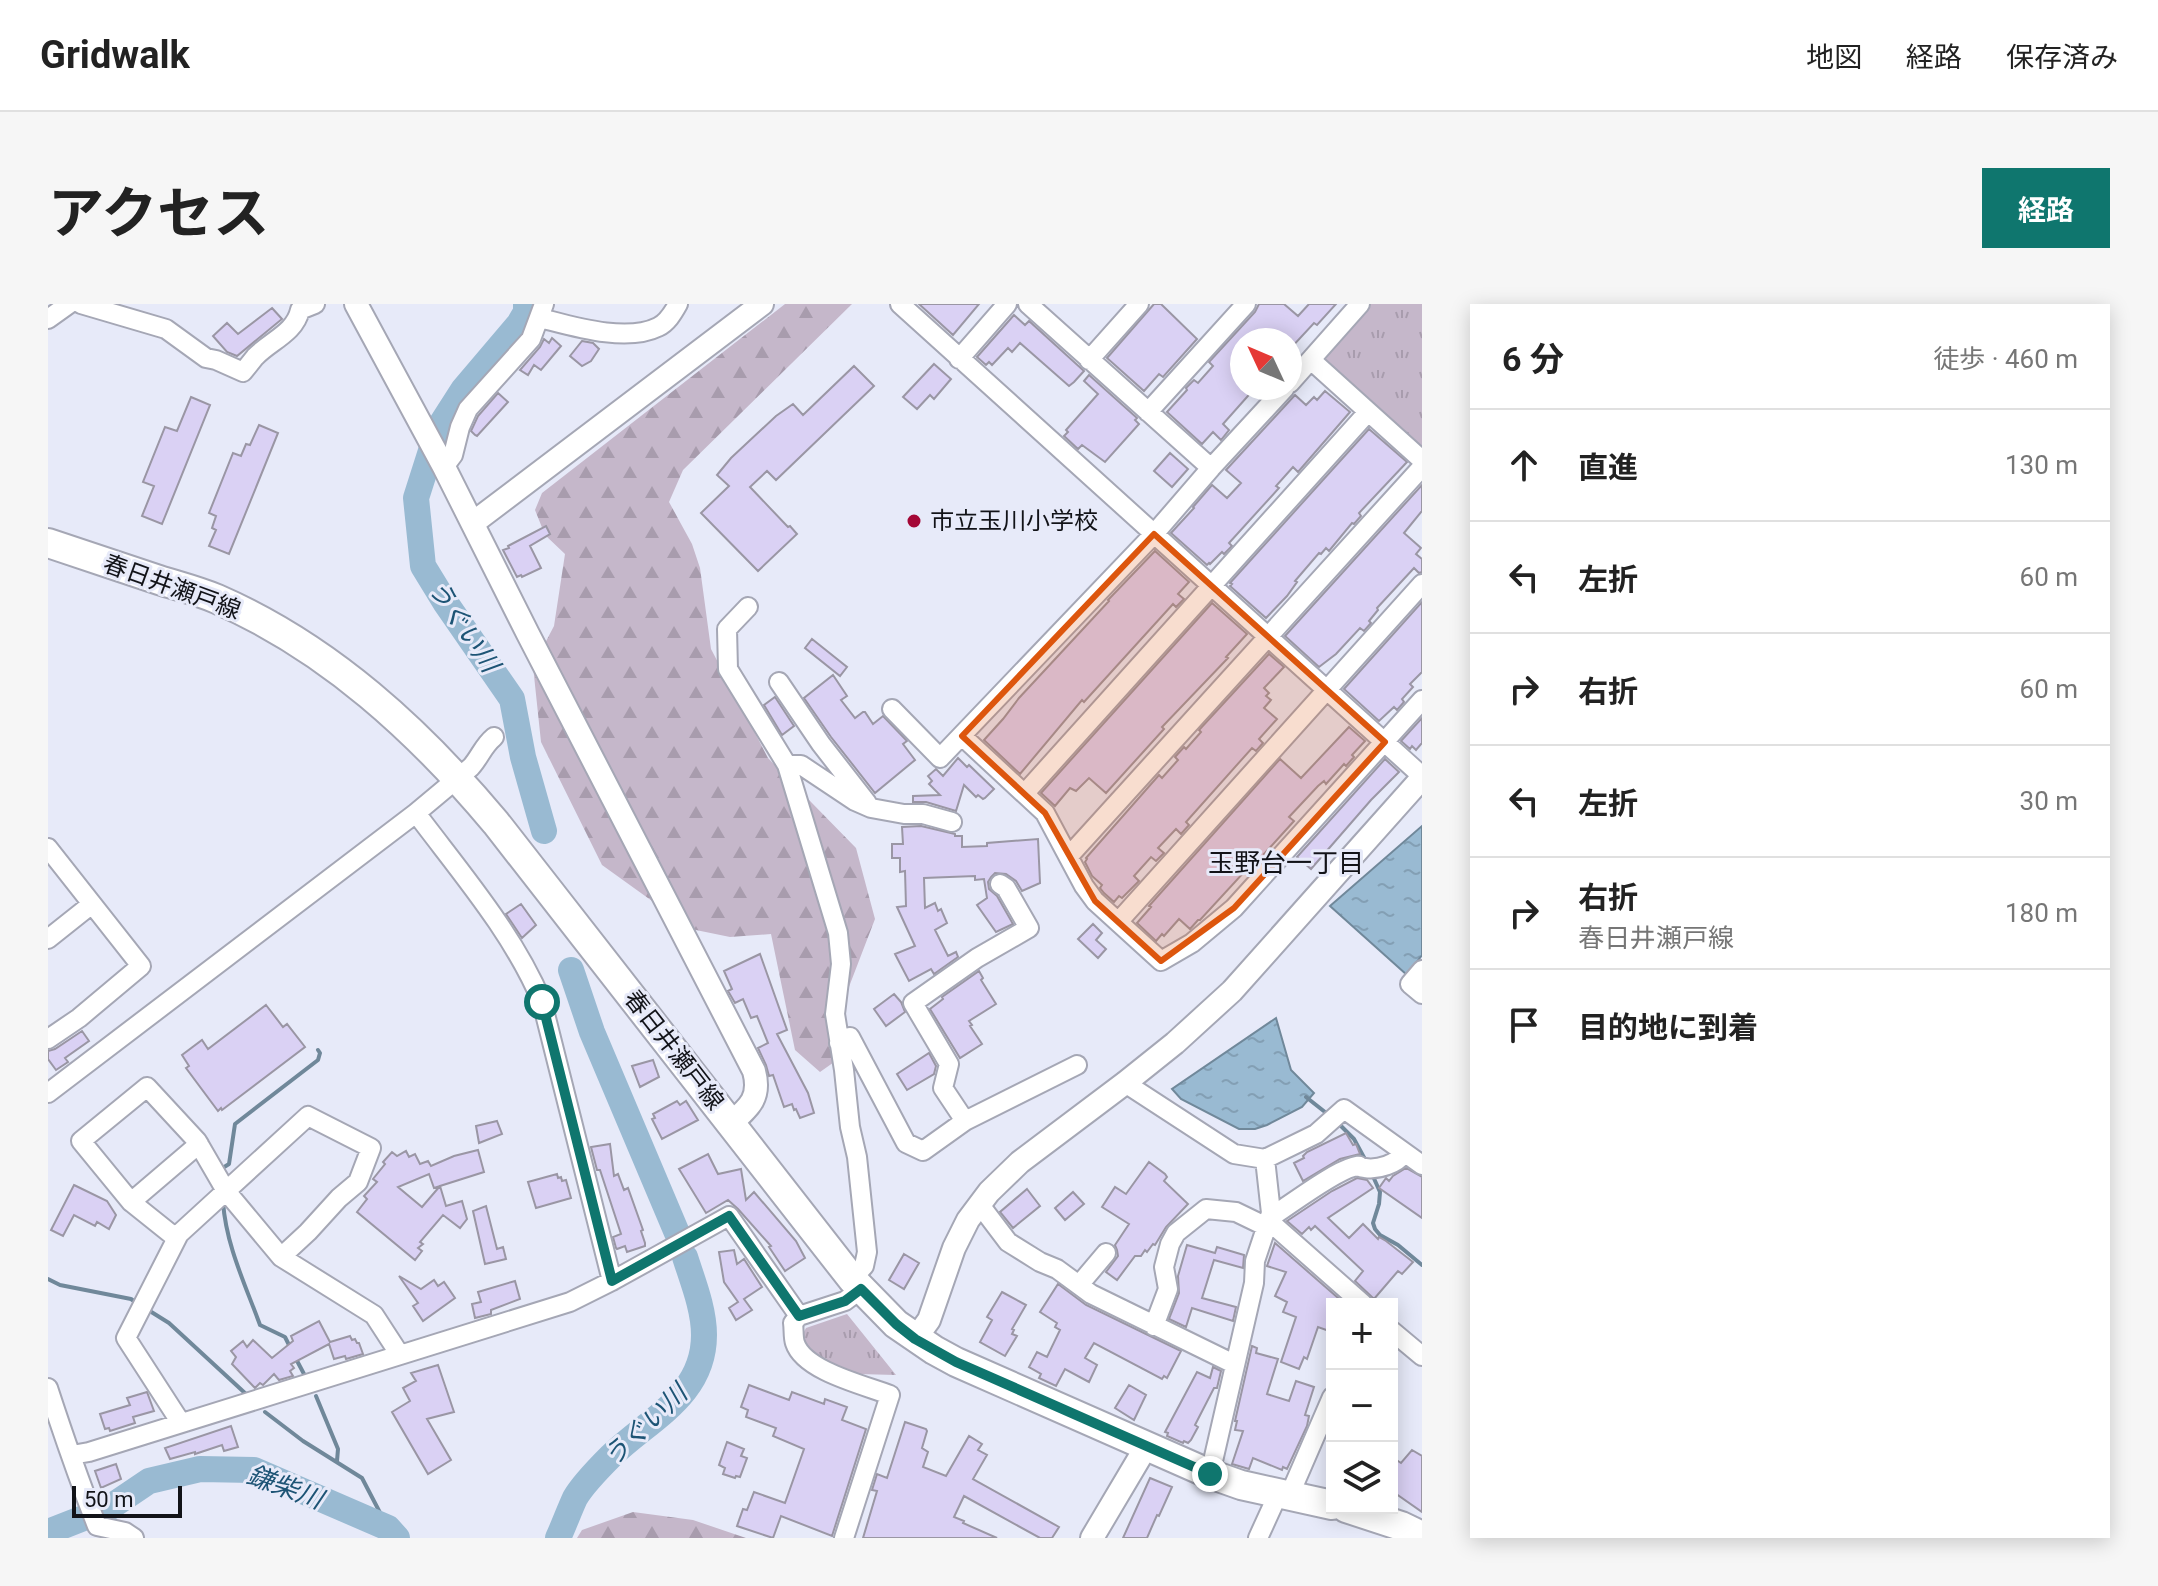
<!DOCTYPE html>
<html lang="ja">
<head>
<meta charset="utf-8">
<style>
  :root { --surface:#fff; --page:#f6f6f6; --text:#222; --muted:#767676; --line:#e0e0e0; --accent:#0f766e }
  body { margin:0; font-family:Roboto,"Noto Sans JP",sans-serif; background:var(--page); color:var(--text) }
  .controls { position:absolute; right:24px; bottom:24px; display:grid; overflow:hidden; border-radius:0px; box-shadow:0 4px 20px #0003 }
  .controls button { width:72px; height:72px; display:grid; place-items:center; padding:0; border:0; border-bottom:2px solid var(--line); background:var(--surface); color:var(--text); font:40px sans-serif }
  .compass { position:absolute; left:1182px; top:24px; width:72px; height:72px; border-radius:50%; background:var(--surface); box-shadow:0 4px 20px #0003; rotate:314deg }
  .scale { position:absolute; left:24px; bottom:20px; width:110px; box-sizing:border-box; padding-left:8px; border:4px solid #121318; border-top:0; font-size:22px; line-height:28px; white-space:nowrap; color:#121318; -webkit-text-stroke:6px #e7eaf9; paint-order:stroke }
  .stop { position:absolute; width:24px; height:24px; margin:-18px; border:6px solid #0f766e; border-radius:50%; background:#fff }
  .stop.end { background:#0f766e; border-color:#fff; box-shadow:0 2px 8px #0008 }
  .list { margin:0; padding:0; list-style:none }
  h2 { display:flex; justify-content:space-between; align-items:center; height:104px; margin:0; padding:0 32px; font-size:34px }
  h2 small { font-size:26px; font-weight:400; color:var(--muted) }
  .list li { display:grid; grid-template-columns:52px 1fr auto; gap:24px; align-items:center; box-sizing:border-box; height:112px; padding:0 32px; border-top:2px solid var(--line) }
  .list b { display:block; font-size:30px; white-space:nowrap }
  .list p { margin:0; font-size:26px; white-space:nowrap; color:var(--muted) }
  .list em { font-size:26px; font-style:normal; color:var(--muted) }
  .icon { flex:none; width:44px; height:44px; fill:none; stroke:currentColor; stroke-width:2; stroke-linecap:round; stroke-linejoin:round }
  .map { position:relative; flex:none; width:1374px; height:1234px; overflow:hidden; border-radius:0px }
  header { display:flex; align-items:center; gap:48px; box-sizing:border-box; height:112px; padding:0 40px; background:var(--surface); border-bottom:2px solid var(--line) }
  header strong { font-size:38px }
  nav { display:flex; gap:44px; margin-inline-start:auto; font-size:28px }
  .intro { display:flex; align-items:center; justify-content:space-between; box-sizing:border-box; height:192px; padding:0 48px }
  h1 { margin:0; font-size:56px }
  .button { padding:20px 36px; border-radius:0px; background:var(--accent); color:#fff; font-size:28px; font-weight:700 }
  main { display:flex; gap:48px; padding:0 48px }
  aside { flex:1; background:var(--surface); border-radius:0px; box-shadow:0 4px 20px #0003 }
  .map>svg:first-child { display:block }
  .forest { fill:url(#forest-firs) }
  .park { fill:url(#park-tufts) }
  .water { fill:url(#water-ripples); stroke:#70889a; stroke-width:2 }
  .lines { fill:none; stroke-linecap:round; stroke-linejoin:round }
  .stream { stroke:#70889a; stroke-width:4 }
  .river { stroke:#99bad2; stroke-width:26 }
  .building { fill:#dad1f4; stroke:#9a96a4; stroke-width:2; fill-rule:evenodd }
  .minor-casing { stroke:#a5a7b5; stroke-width:22 }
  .tertiary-casing { stroke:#a5a7b5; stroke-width:26 }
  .primary-casing { stroke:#a5a7b5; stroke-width:32 }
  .minor { stroke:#fff; stroke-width:18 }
  .tertiary { stroke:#fff; stroke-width:22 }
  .primary { stroke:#fff; stroke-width:28 }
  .route { stroke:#0f766e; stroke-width:10 }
  .marked { fill:#dd560d; fill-opacity:0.2; stroke:#dd560d; stroke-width:6; stroke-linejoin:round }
  .poi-dot { fill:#a40736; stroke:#e7eaf9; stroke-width:3 }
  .labels { text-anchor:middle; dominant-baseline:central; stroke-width:6; stroke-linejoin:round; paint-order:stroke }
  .poi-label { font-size:24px; fill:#121318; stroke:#e7eaf9; text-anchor:start }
  .street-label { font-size:24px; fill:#121318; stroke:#e7eaf9 }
  .water-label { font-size:26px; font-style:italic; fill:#1d5475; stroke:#e7eaf9 }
  .neighbourhood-label { font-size:26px; fill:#121318; stroke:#e7eaf9 }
</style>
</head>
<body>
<header>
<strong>Gridwalk</strong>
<nav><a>地図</a><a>経路</a><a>保存済み</a></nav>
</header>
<div class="intro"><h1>アクセス</h1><a class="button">経路</a></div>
<main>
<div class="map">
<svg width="1374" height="1234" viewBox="0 0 1374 1234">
  <defs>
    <pattern id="forest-firs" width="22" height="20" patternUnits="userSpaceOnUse" patternTransform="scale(2)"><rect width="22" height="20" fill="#c5b7ca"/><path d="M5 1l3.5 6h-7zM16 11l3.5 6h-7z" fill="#a89cad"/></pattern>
    <pattern id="park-tufts" width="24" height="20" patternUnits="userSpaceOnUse" patternTransform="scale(2)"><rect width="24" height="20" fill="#c5b7ca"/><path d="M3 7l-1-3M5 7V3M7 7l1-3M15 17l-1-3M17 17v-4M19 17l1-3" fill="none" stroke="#a89cad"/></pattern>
    <pattern id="water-ripples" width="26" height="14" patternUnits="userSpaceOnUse" patternTransform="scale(2)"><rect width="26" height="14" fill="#99bad2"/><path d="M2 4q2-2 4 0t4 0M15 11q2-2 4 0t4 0" fill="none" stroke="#839fb4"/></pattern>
  </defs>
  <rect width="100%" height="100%" fill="#e7eaf9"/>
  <path class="forest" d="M737 0H804L635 166 621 198 644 240 652 264 663 345 720 454 808 544 827 615 794 701 789 756 772 768 747 746 723 630 682 633 643 625 554 561 493 438 485 362 506 322 517 250 497 231 487 206 494 189Z
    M585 1208 645 1216 698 1234H529L534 1226Z"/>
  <path class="park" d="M1321 0H1374V148L1276 59 1275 52Z
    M799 1010 848 1071 810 1070 782 1061 758 1047 752 1035 758 1024Z"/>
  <path class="water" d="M1374 522V651L1359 671 1282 602Z
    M1228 714 1243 766 1266 789 1254 803 1219 821 1207 825H1191L1133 795 1124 785Z"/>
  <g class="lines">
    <path class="stream" d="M1258 793 1282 812
      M1289 818 1306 835 1319 859
      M173 865 181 860 187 820 270 756 272 749 270 746
      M1324 870 1332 888 1331 900 1325 919 1327 925 1332 931 1350 941 1374 961
      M175 898C178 941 197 980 212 1021L237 1033 243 1045
      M0 975 12 981 83 995 90 1000
      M97 1004 121 1019 198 1090
      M247 1053 256 1070
      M268 1092 290 1145 289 1157
      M217 1108 255 1137 314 1174 340 1224"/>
    <path class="river" d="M478 0V8L471 20 415 86 390 125 368 194 375 262 397 298 464 395 475 453 496 527
      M523 666 544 728 629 929
      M0 1228 61 1204 101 1177 152 1165 206 1166 340 1224 349 1234
      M510 1234C516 1221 521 1207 527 1194 535 1180 551 1164 563 1152 601 1115 656 1092 656 1031 656 1005 645 978 637 953"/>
  </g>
  <path class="building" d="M871 0H931L905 31Z
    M1106 0H1113L1149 35 1115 73 1111 70 1096 87 1059 54Z
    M1211 0H1236L1250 12 1261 0H1288L1269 21 1266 19 1242 45V36H1225L1214 27 1207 36H1194V84H1207L1175 120 1181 126 1173 136 1165 128 1154 140 1119 108 1139 86 1138 84 1146 76 1150 79 1165 62 1161 58 1207 8Z
    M224 4 234 15 189 52 179 48 165 32 179 19 190 30Z
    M966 11 977 21 981 17 1036 67 1026 78 1021 82 972 39 964 48 960 44 944 61 941 58 938 61 929 53Z
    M504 34 513 42 493 66 486 61 480 71 472 66 492 43 496 35 501 39Z
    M534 37 545 39 551 45 543 57 534 62 522 52Z
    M886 60 903 75 886 95 882 91 869 105 855 93Z
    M806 62 826 82 728 176 719 167 702 183 740 223 742 222 749 230 710 267 653 209 681 182 669 171 683 154 728 112 745 100 755 111Z
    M1041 71 1089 114 1087 116 1091 120 1057 158 1034 141 1030 145 1016 132 1020 128 1018 126 1050 90 1036 77Z
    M1277 87 1302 108 1250 168 1245 163 1228 182 1231 184 1181 239 1184 242 1176 250 1174 248 1162 260 1161 259 1159 261 1123 229 1146 204 1145 203 1164 181 1179 194 1193 179 1178 166 1247 91 1258 101 1266 93 1269 96Z
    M450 89 460 98 429 132 427 131 423 127 430 112Z
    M143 93 162 101 114 220 94 212 106 182 95 178 117 123 129 127Z
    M211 121 230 129 181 250 161 242 168 226 164 224 168 212 161 209 185 149 193 152 198 140 202 141Z
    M1321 125 1359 158 1311 209 1313 212 1306 220 1304 219 1281 247 1278 244 1273 250 1271 249 1247 277 1249 278 1239 292 1218 314 1182 282 1184 280 1182 279Z
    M1122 149 1140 165 1124 183 1106 167Z
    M1374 181V207L1356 229 1373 244 1368 250 1374 255V268L1371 269 1366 264 1329 304 1330 306 1321 317 1323 319 1316 327 1312 324 1288 350 1271 363 1237 332Z
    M498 222 502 230 482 242 493 264 474 273 473 271 469 273 455 246 461 244 460 242Z
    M1107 247 1141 278 1130 290 1136 295 1128 303 1125 300 1036 398 1034 396 972 470 936 436 955 415 971 394 1061 297 1060 296Z
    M1374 298V368L1362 380 1365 383 1354 395 1356 398 1349 406 1346 403 1331 417 1296 385Z
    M1164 299 1199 330 1178 353 1180 354 1114 423 1116 425 1058 489 1041 474 1028 487 1022 484 1007 502 993 489Z
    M764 335 799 363 792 372 757 344Z
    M1221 350 1236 363 1216 384 1221 389 1218 392 1223 396 1216 404 1229 415 1211 435 1215 439 1208 447 1204 444 1138 518 1141 521 1133 530 1128 525 1110 544 1116 549 1108 557 1103 553 1086 572 1091 577 1074 594 1071 592 1066 598 1056 589 1052 584 1054 581 1044 572 1037 558 1039 555 1038 554 1111 471 1114 474 1130 456 1127 453 1136 443 1138 445 1153 428 1151 426Z
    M785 371 799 392 793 396 807 414 815 408H817L825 420 835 412 859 437 855 440 867 456 827 489 783 433 756 394Z
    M727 393 746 422 734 431 716 401Z
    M1374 414V439L1368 446 1364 442 1362 445 1353 437Z
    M1301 423 1317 437 1304 451 1306 453 1298 462 1296 460 1278 480 1276 477 1270 482 1241 513 1246 517 1216 550 1218 551 1201 570 1197 567 1152 616H1150L1142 625 1131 615 1116 632 1114 630 1108 637 1089 619 1103 603 1101 602 1232 455 1253 474Z
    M910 454 919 463 921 461 946 485 937 494 935 495 930 491 928 493 916 481 908 507 878 498H865V492L892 491 881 480 884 477 880 472 888 465 895 472Z
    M1337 455 1351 468 1323 496 1263 565 1249 553Z
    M873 522 907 530V532H914V543L939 542V539L990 535 992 579 974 587 968 577 958 570 947 569 943 573 940 578 941 585 949 592 965 620 948 628 929 601 939 594 936 575 927 576V572L876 574 877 604 887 599 890 607 893 605 899 619 887 626 900 652 908 648 910 653 886 670 883 665 861 677 847 650 867 642 849 603 858 602 857 567 852 568V554H844V540H855L854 523Z
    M473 600 488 621 474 634 458 610Z
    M1045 620 1054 629 1048 636 1058 645 1050 654 1030 635Z
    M712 650 739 726 729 730 760 789 766 809 752 814 748 805 746 806 744 800 736 803 725 771 721 772 718 761 710 744 720 739 709 712 703 714 695 695 687 699 680 687 684 685 676 667Z
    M931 667 935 674 933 676 948 700 921 717 924 721 922 722 934 740 912 754 882 705 895 695 894 693Z
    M846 690 853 698 857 708 838 722 826 705Z
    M218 701 235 723 239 720 257 743 174 806 173 804 170 807 138 764 141 762 134 751 154 736 160 745Z
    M34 727 41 737 17 754 20 758 8 766 0 755V747L7 745Z
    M881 749 888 762 886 770 859 786 849 770Z
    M605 756 611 773 592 783 584 762Z
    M629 797 632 801 638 797 650 816 614 835 604 815 607 814 605 810Z
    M449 817 454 830 431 839 428 822Z
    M1298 829 1305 841 1308 840 1312 850 1292 855 1255 877 1246 859 1256 854 1255 852 1259 848Z
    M562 840 566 872 570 870 576 886 580 884 595 926 593 927 597 939V942L579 948 577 942 569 945 568 944 565 933 573 930 552 866H549L543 843Z
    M430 846 436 868 392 882 398 902 414 897 419 915 412 924 395 911 372 938 375 940 370 944 374 947 367 956 309 908 319 895 316 892 329 878 325 875 337 860 335 858 344 848 349 852 358 847 361 853 367 850 372 860 380 857 383 862 406 852ZM381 870 386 884 392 882 374 903 350 883Z
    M660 850 670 870 693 865 698 896 706 888 748 937 757 954 737 967 721 943 723 942 690 905 680 896 658 909 631 865Z
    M1101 858 1117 870 1119 873 1116 877 1140 900 1118 923 1107 941 1105 940 1099 948 1097 946 1093 952H1087L1069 976 1058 968 1070 952 1069 946 1067 941 1081 920 1054 903 1067 883 1078 890Z
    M1358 864 1374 873V914L1331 884 1338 874 1341 877 1345 872Z
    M509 870 510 874 513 873 514 877 518 876 523 894 488 904 480 878Z
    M1309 874 1319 876 1325 884 1280 914 1301 934 1315 920 1330 935 1331 933 1338 937 1365 958 1354 970 1350 967 1326 995 1307 977 1315 967 1267 922 1263 926 1261 923 1254 930 1239 917 1284 887Z
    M26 881 59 897 68 911 61 925 49 918 47 922 26 911 15 932 3 926Z
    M979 885 992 902 965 924 952 908Z
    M1025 888 1036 900 1017 916 1007 904Z
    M438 902 449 945 455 943 458 955 437 960 425 907Z
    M1227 939 1297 1000H1284V1028L1270 1023 1259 1055 1256 1053 1251 1065 1233 1058 1248 1013 1235 1008 1239 998 1227 992 1238 968 1219 962Z
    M1139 941 1167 949 1169 943 1196 951 1195 964 1166 956 1154 994 1188 1003 1185 1017 1144 1004 1138 1023 1121 1015 1131 989 1130 972Z
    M686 946 689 960 696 955 714 983 696 995 704 1006 688 1016 681 1004 690 998 676 978 671 948Z
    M856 950 871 959 856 985 841 976Z
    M351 972 373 985 386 976 390 982 396 978 407 994 375 1017 365 1002 370 999Z
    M467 977 472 995 443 1006V1010L427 1014 424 1000 433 998 430 988Z
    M1010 980 1038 1001 1133 1047 1119 1074 1116 1072 1114 1075 1046 1039 1037 1054 1049 1061 1041 1078 1017 1065 1008 1082 991 1074 993 1070 981 1063 989 1048 999 1053 1012 1026 1007 1023 1009 1019 992 1008Z
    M954 988 978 1001 964 1025 966 1026 964 1030 969 1032 957 1052 932 1038 944 1016 939 1013Z
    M271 1017 282 1038 302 1032 304 1036 307 1035 309 1039H311L315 1050 298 1055 297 1052 286 1055 281 1040 243 1060 246 1064 242 1067 245 1072 231 1076 226 1070 215 1081 212 1079 207 1084 184 1060 188 1053 183 1047 195 1037 199 1043 205 1036 224 1054 245 1037 243 1032Z
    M1204 1042 1209 1044 1208 1049 1230 1055 1219 1090 1241 1097 1248 1077 1266 1083 1257 1111 1261 1112 1259 1122 1239 1165 1235 1163 1234 1166 1205 1154 1201 1165 1184 1160 1195 1127 1187 1126 1189 1117H1187Z
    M390 1061 406 1108 379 1115 403 1156 380 1170 344 1108 362 1097 355 1084 368 1077 363 1069Z
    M1165 1063 1173 1067 1169 1084H1166L1147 1121 1150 1123 1143 1136 1140 1139 1136 1137 1135 1139 1119 1132 1120 1129 1117 1128 1149 1068 1162 1074Z
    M701 1081 741 1096 744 1088 776 1100 777 1095 799 1103 794 1116 818 1125 784 1232 733 1212 725 1234 689 1222 695 1205 699 1206 706 1188 737 1199 756 1145 725 1132 728 1124 698 1113 700 1106 693 1103Z
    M1081 1081 1098 1091 1086 1116 1067 1104Z
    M99 1088 106 1107 85 1113 87 1119 62 1127 61 1124 57 1125 52 1110 82 1101 79 1094Z
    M857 1118 878 1125 879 1127 874 1144 880 1148 875 1163 898 1172 921 1132 934 1140 930 1146 939 1151 925 1175 1011 1223 1004 1234H992L916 1192 906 1213 916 1217 915 1219 949 1234H815L829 1187 824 1186 829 1170 839 1174Z
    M183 1122 190 1143 176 1147 174 1141 147 1150V1148L122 1155 117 1144Z
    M679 1138 696 1145 693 1152 699 1154 692 1173 688 1172 687 1174 675 1170 677 1164 671 1161Z
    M1364 1146 1374 1152V1208L1344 1187V1153L1353 1159Z
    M68 1160 73 1175 53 1184 47 1167Z
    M1102 1174 1124 1183 1111 1212 1109 1211 1099 1234H1075Z"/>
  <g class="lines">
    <g class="minor-casing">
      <path id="minor" d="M33 0 118 25 158 54 168 56 195 68C199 63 203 58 207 53 222 37 247 29 252 6L267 0
        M852 0 1374 472
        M980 0 1163 164
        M492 14C524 22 578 39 610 23 619 19 625 9 630 0
        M0 15 21 0
        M911 55 959 0
        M1041 56 1091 0
        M1263 56 1374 156
        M1242 79 1312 0
        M1100 108 1198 0
        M396 163 405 151 412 123 420 105 483 35 496 0
        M700 303 679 325 680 365 739 461 790 629 793 660 787 710 796 766 802 823 809 853 819 948 816 962 804 975
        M731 378 773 440 819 499
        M844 405 892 454 1106 230 1163 164 1237 84
        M914 432 997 509 1036 582 1047 597 1113 657 1144 639 1186 604 1374 396
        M739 461H753L807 497 823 504 856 510H875L904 518
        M977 489 1320 108
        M368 509C413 569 465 629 494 698L564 977
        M0 544 93 662 31 714 0 735
        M1021 552 1374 163
        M1071 617 1374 280
        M0 635 44 600
        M1374 666 1362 680 1374 690
        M791 739 802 733 858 839 875 847 917 817 1029 761
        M1077 779 1186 850 1217 855 1268 830 1296 805 1374 861
        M0 789 368 509 423 463C432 453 435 442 446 433
        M917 817 895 784 901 760 865 699 929 654 981 624 958 584 952 580
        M83 898 151 840
        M932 901 960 938 992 958 1009 965 1043 990 1186 1060
        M1223 909H1229C1247 897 1286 868 1305 863 1316 860 1306 863 1317 864 1331 866 1348 860 1357 849
        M1221 917 1315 1000
        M128 934 83 898 33 837 99 783 149 837 178 887 233 953 326 1011 352 1051
        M1031 981 1058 949
        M751 1012 745 1019C746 1025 745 1033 747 1039 756 1067 816 1081 842 1091L796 1234
        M1106 1022 1120 985 1116 963 1122 940 1128 929 1158 905 1188 908 1219 923
        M1344 1027 1374 1052
        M0 1084C15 1130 31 1176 49 1222L77 1228 86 1234
        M133 1119 78 1034 131 930 260 812 323 844 310 878 291 894 260 928 233 953
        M24 1151 41 1148 522 998 564 977 681 912 751 1012 797 997 813 985
        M1162 1170 1206 979 1207 957 1223 909 1217 855
        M1242 1190 1284 1093
        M1210 1234 1231 1188"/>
    </g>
    <g class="tertiary-casing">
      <path id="tertiary" d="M308 0 396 163 480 330 706 767C713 793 702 803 683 819
        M425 219 714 0
        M867 1035 881 1016 906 944 920 916 941 888 972 858 1077 779 1127 739 1184 687 1374 474
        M1044 1234 1098 1143"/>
    </g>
    <g class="primary-casing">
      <path id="primary" d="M0 239C37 251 74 264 111 276 130 282 150 287 169 295 281 344 371 427 448 519L804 975 848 1020 886 1046 908 1058 1162 1170 1193 1181 1284 1201
        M1298 1204 1353 1222 1374 1232"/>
    </g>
    <use href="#minor" class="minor"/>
    <use href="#tertiary" class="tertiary"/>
    <use href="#primary" class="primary"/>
  </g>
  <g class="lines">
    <path class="route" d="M494 698 564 977 681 912 751 1012 797 997 813 985 848 1020 867 1035 908 1058 1162 1170"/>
  </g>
  <path class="marked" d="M1106 230 1337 438 1186 604 1113 657 1047 597 997 509 914 432Z"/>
  <circle class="poi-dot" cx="866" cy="217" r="8"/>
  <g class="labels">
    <g class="poi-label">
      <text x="882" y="217">市立玉川小学校</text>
    </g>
    <g class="street-label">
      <text transform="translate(124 283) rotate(20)">春日井瀬戸線</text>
      <text transform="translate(626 746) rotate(52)">春日井瀬戸線</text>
    </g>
    <g class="water-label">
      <text transform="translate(416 322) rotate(56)">うぐい川</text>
      <text transform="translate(597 1121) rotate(-44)">うぐい川</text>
      <text transform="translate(237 1183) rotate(20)">鎌柴川</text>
    </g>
    <g class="neighbourhood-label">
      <text x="1238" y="559">玉野台一丁目</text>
    </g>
  </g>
</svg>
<div class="controls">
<button>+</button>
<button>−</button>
<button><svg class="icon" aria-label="layers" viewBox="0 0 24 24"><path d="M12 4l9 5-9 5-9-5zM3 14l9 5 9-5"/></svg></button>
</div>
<svg class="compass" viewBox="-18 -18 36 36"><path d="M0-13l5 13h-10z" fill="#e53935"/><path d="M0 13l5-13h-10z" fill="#767676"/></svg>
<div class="scale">50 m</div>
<div class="stop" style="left:494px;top:698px"></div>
<div class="stop end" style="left:1162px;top:1170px"></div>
</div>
<aside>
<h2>6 分<small>徒歩 · 460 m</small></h2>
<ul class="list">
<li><svg class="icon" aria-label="ahead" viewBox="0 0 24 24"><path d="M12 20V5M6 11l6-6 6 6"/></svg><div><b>直進</b></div><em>130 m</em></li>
<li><svg class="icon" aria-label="left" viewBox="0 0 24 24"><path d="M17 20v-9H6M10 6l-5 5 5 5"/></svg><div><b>左折</b></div><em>60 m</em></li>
<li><svg class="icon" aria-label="right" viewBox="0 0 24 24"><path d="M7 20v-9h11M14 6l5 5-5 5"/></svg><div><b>右折</b></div><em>60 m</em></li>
<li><svg class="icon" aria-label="left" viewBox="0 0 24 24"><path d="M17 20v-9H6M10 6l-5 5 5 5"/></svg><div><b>左折</b></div><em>30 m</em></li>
<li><svg class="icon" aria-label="right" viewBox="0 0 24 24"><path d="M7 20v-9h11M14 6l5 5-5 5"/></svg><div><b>右折</b><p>春日井瀬戸線</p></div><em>180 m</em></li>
<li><svg class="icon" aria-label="arrive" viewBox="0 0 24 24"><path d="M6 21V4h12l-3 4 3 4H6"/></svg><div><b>目的地に到着</b></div></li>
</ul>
</aside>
</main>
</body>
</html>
